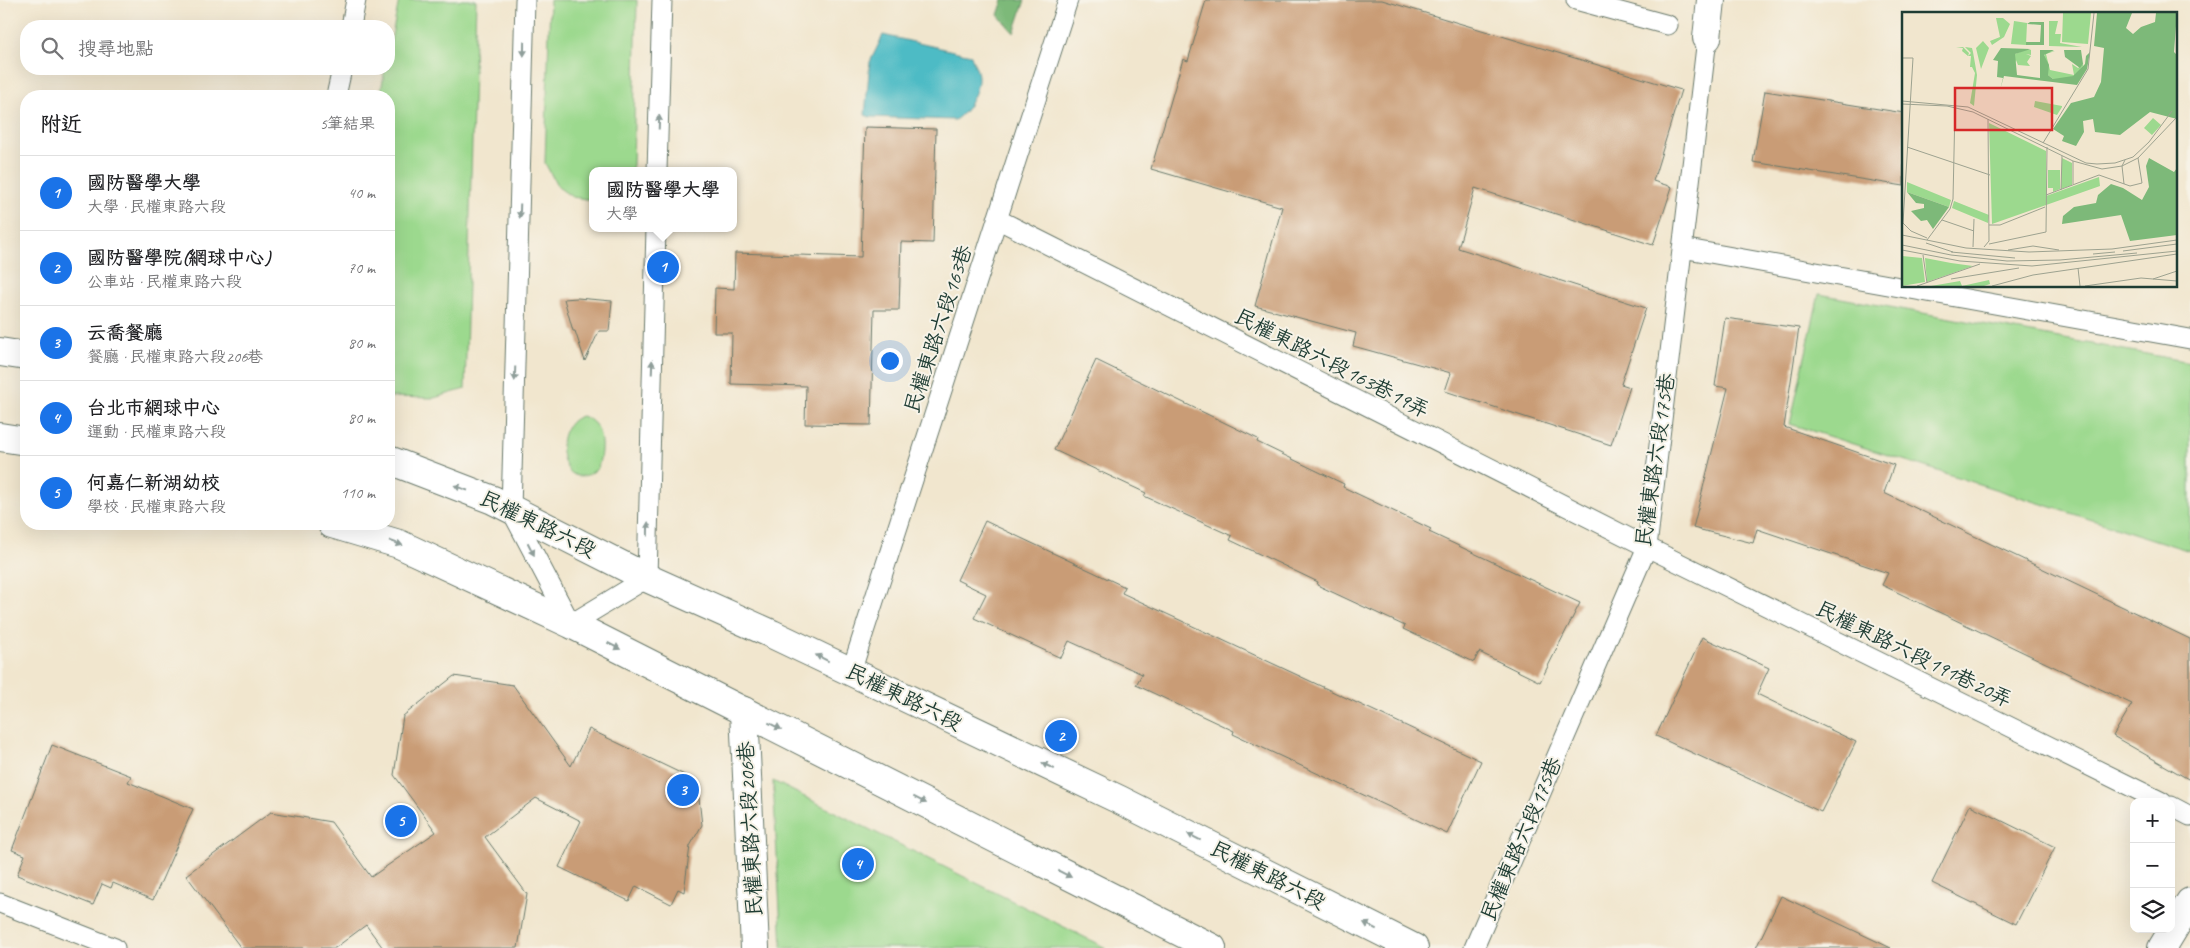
<!DOCTYPE html>
<html lang="zh-TW">
<head>
<meta charset="utf-8">
<style>
  :root { --surface:#fff; --page:#f6f6f6; --text:#202124; --muted:#757577; --line:#e0e0e0; --accent:#1a73e8 }
  body { margin:0; font-family:Caveat,"LXGW WenKai TC",sans-serif; background:var(--page); color:var(--text) }
  .controls { position:absolute; right:15px; bottom:15px; display:grid; overflow:hidden; border-radius:10px; box-shadow:0 5px 20px #0002 }
  .controls button { width:45px; height:45px; display:grid; place-items:center; padding:0; border:0; border-bottom:1px solid var(--line); background:var(--surface); color:var(--text); font:25px sans-serif }
  .you { position:absolute; left:889px; top:360px; width:18px; height:18px; margin:-12px; border:4px solid #fff; border-radius:50%; background:#1a73e8; box-shadow:0 0 0 8px #1a73e833 }
  .badge { display:grid; place-items:center; width:32px; height:32px; border-radius:50%; background:var(--accent); color:#fff; font-size:16px; font-weight:700 }
  .pin { position:absolute; translate:-50% -50%; border:2px solid #fff; box-shadow:0 1px 5px #0006 }
  .popup { position:absolute; left:589px; top:167px; width:148px; height:65px; box-sizing:border-box; display:grid; place-content:center; border-radius:10px; background:var(--surface); filter:drop-shadow(0 1px 4px #0005); font-size:16px; white-space:nowrap; color:var(--muted) }
  .popup b { font-size:19px; color:var(--text) }
  .popup::after { content:''; position:absolute; left:50%; top:100%; margin-left:-10px; border:10px solid transparent; border-top-color:var(--surface) }
  .list { margin:0; padding:0; list-style:none }
  h2 { display:flex; justify-content:space-between; align-items:center; height:65px; margin:0; padding:0 20px; font-size:21px }
  h2 small { font-size:16px; font-weight:400; color:var(--muted) }
  .list li { display:grid; grid-template-columns:32px 1fr auto; gap:15px; align-items:center; box-sizing:border-box; height:75px; padding:0 20px; border-top:1px solid var(--line) }
  .list b { display:block; font-size:19px; white-space:nowrap }
  .list p { margin:0; font-size:16px; white-space:nowrap; color:var(--muted) }
  .list em { font-size:16px; font-style:normal; color:var(--muted) }
  .icon { flex:none; width:28px; height:28px; fill:none; stroke:currentColor; stroke-width:2; stroke-linecap:round; stroke-linejoin:round }
  .map { position:relative; flex:none; width:2190px; height:948px; overflow:hidden }
  .search { position:absolute; background:var(--surface); box-shadow:0 5px 20px #0002; left:20px; top:20px; width:375px; height:55px; display:flex; align-items:center; gap:12px; box-sizing:border-box; padding:0 18px; border-radius:20px; color:var(--muted); font-size:19px }
  .panel { position:absolute; background:var(--surface); box-shadow:0 5px 20px #0002; left:20px; top:90px; width:375px; height:440px; border-radius:20px }
  .map>svg:first-child { display:block }
  .green { fill:#9cd98e; stroke:#5e8b61 }
  .forest { fill:#7db979; stroke:#4e7b56 }
  .water { fill:#4dbbc5; stroke:#367c7c }
  .building { fill:#c99c76 }
  .lines { fill:none; stroke-linecap:round; stroke-linejoin:round }
  .lane-casing { stroke:#68786a; stroke-width:21 }
  .street-casing { stroke:#68786a; stroke-width:30 }
  .secondary-casing { stroke:#68786a; stroke-width:30 }
  .lane { stroke:#fff; stroke-width:19 }
  .street { stroke:#fff; stroke-width:28 }
  .secondary { stroke:#fff; stroke-width:28 }
  .oneway { fill:#8f9e9a }
  .labels { text-anchor:middle; dominant-baseline:central; stroke-width:4; stroke-linejoin:round; paint-order:stroke }
  .street-label { font-size:21px; fill:#1f3d34; stroke:#f7f3e8 }
  .inset-road { fill:none; stroke:#9da290; stroke-width:1 }
  .view { fill:#d62828; fill-opacity:0.15; stroke:#d62828; stroke-width:2.5 }
  .inset-edge { fill:none; stroke:#1f3d34; stroke-width:2.5 }
</style>
</head>
<body>
<div class="map">
<svg width="2190" height="948" viewBox="0 0 2190 948">
  <rect width="100%" height="100%" fill="#f7f3e8"/>
  <filter id="ink" filterUnits="userSpaceOnUse"><feTurbulence type="fractalNoise" baseFrequency=".02" numOctaves="2"/><feDisplacementMap in="SourceGraphic" scale="10" xChannelSelector="R" yChannelSelector="G"/><feConvolveMatrix kernelMatrix="1 2 1 2 8 2 1 2 1" color-interpolation-filters="sRGB"/></filter>
  <filter id="wash" filterUnits="userSpaceOnUse"><feTurbulence type="fractalNoise" baseFrequency=".0096" numOctaves="4" result="noise"/><feDisplacementMap in="SourceGraphic" scale="20" xChannelSelector="R" yChannelSelector="G"/><feGaussianBlur stdDeviation="1.12" result="paint"/><feColorMatrix in="noise" values="0 0 0 0 0 0 0 0 0 0 0 0 0 0 0 0 0 1.4 0 .05"/><feComposite in="paint" operator="in"/></filter>
  <g filter="url(#wash)">
    <rect width="100%" height="100%" fill="#f1e6ce"/>
    <path class="green" d="M399 0H476L465 389 434 398 389 397V96H380L385 69H389V51Z
      M550 0H637L633 165 631 171H593V200L572 197 558 187 545 163Z
      M1819 294 2190 362V551L1790 424Z
      M582 416C605 423 603 449 598 468 561 501 547 425 582 416Z
      M773 781 1106 948H782Z"/>
    <path class="forest" d="M1003 0H1025L1014 33 998 15Z"/>
    <path class="water" d="M883 35 971 55C973 62 978 70 978 77 979 91 966 115 954 120L870 117 865 115 870 62Z"/>
    <g id="blocks">
      <path class="building" d="M1206 0H1382L1681 90 1653 181 1672 187 1653 245 1475 188 1458 248 1646 308 1621 384 1630 387 1611 445 1445 391 1451 373 1353 346 1356 333 1255 306 1282 207 1151 169 1183 59 1188 61Z
        M1765 91 1904 113V186L1753 162Z
        M865 127 936 129 933 243 901 242 899 310H874L871 425 805 424 806 386 731 384 732 333H714L715 288 734 289 735 253 861 257Z
        M577 298 612 301 609 331H599L585 361 575 331H573L564 299Z
        M1725 318 1799 328 1784 427 1894 465 1884 493 2190 639V780L2113 736 2132 704 1882 585 1888 573 1757 529 1753 543 1693 528 1728 388 1715 386Z
        M1096 360 1258 439 1257 442 1344 484 1343 487 1431 529 1429 532 1580 603 1540 682 1479 652 1474 662 1403 629 1405 626 1317 585 1318 582 1230 540 1232 536 1144 496 1146 493 1054 450Z
        M985 521 1125 587 1122 593 1481 761 1447 834 1233 734 1234 731 1136 685 1142 674 1069 641 1061 658 974 618 986 594 957 580Z
        M1702 637 1769 668 1757 694 1856 742 1821 812 1656 736Z
        M454 676 513 685 571 766 589 729 697 781 702 825 690 846 684 892 678 889 671 904 636 886 629 901 559 867 581 821 536 798 485 837 527 894 518 948H383L366 925 335 948H241L186 875 271 812 331 822 371 877 436 832 394 775 403 716Z
        M52 745 131 776 128 782 193 809 153 900 113 883 111 888 102 884 93 905 17 875 25 855 12 850Z
        M1970 805 2055 847 2016 924 1932 883Z
        M1781 896 1891 948H1756Z"/>
    </g>
  </g>
  <g filter="url(#ink)">
    <use href="#blocks" fill-opacity="0" stroke="#68786a" stroke-width="1"/>
    <g class="lines">
      <g class="lane-casing">
        <path id="lane" d="M525 0 511 510 571 624 647 578 656 228
          M1576 0 1668 25
          M351 26 356 0
          M336 96 342 69
          M657 171 662 0
          M997 219 1647 547 2162 802
          M1682 248 2190 339
          M851 672 1068 0
          M2171 806 2190 816
          M0 903 115 948
          M1474 948 1647 547 1707 38"/>
      </g>
      <g class="street-casing">
        <path id="street" d="M1707 38 1711 0
          M744 711 755 948
          M2162 948 2190 902"/>
      </g>
      <g class="secondary-casing">
        <path id="secondary" d="M0 352 26 356
          M0 437 26 441
          M389 460 493 500 647 578 772 634 1120 800 1414 948
          M332 524 399 544 571 624 1212 948"/>
      </g>
      <use href="#lane" class="lane"/>
      <use href="#street" class="street"/>
      <use href="#secondary" class="secondary"/>
    </g>
    <defs><path id="oneway-solid" d="M-6-.8H1V-3.2L6.5 0L1 3.2V.8H-6Z" transform="scale(1.25)"/></defs>
    <g class="oneway">
      <use href="#oneway-solid" transform="translate(524 49) rotate(91)"/>
      <use href="#oneway-solid" transform="translate(659 122) rotate(-88)"/>
      <use href="#oneway-solid" transform="translate(520 211) rotate(92)"/>
      <use href="#oneway-solid" transform="translate(652 367) rotate(-88)"/>
      <use href="#oneway-solid" transform="translate(515 374) rotate(92)"/>
      <use href="#oneway-solid" transform="translate(461 488) rotate(-159)"/>
      <use href="#oneway-solid" transform="translate(648 529) rotate(-89)"/>
      <use href="#oneway-solid" transform="translate(396 543) rotate(20)"/>
      <use href="#oneway-solid" transform="translate(531 549) rotate(63)"/>
      <use href="#oneway-solid" transform="translate(614 646) rotate(27)"/>
      <use href="#oneway-solid" transform="translate(822 658) rotate(-154)"/>
      <use href="#oneway-solid" transform="translate(775 726) rotate(27)"/>
      <use href="#oneway-solid" transform="translate(1048 766) rotate(-155)"/>
      <use href="#oneway-solid" transform="translate(920 800) rotate(27)"/>
      <use href="#oneway-solid" transform="translate(1194 837) rotate(-153)"/>
      <use href="#oneway-solid" transform="translate(1065 874) rotate(27)"/>
      <use href="#oneway-solid" transform="translate(1370 926) rotate(-153)"/>
    </g>
  </g>
  <g class="labels">
    <g class="street-label">
      <text transform="translate(938 329) rotate(-72)">民權東路六段163巷</text>
      <text transform="translate(1332 363) rotate(27)">民權東路六段163巷19弄</text>
      <text transform="translate(1655 460) rotate(-82)">民權東路六段175巷</text>
      <text transform="translate(538 524) rotate(26)">民權東路六段</text>
      <text transform="translate(1914 654) rotate(26)">民權東路六段191巷20弄</text>
      <text transform="translate(904 697) rotate(26)">民權東路六段</text>
      <text transform="translate(750 829) rotate(-93)">民權東路六段206巷</text>
      <text transform="translate(1521 839) rotate(-67)">民權東路六段175巷</text>
      <text transform="translate(1268 875) rotate(27)">民權東路六段</text>
    </g>
  </g>
  <g transform="translate(1902 12)">
    <rect width="275" height="275" fill="#f1e6ce"/>
    <path d="M161 1H189L186 32 160 30ZM94 6H101L108 12 102 25 90 33 88 29 98 25ZM112 9 125 11 124 33 109 32ZM147 9H156L153 22H159L158 31 180 35 147 34ZM81 29 87 36 79 57 74 36ZM61 35 67 41 66 44 69 41 63 35 70 36 71 40 75 63 72 94 68 91 73 61 70 55H57H68L69 44H66L60 39 61 36H54ZM123 38H129V43L124 42 129 44 125 50 128 54 116 53 114 48 112 54 113 42ZM153 39 144 42 148 58 172 63 170 52 176 56 181 52V54L175 62 165 67H151L146 63 142 44 144 40ZM133 89 160 94V95L155 103 132 95ZM251 106 259 113 250 123 242 116ZM87 111 144 139V184L197 165 198 174 90 212ZM160 146 170 151V173L159 177ZM146 158H158V177L151 180V176H146ZM5 170 49 188 47 195 5 180ZM52 189 87 203 86 211 50 196ZM0 244 20 246 23 270 0 274ZM23 246 49 251 71 254 25 270ZM87 268 88 272 82 274H29L58 269 60 274Z" fill="#9cd98e"/>
    <path d="M195 1H230L224 16 231 22 239 15 253 10 254 1H275L272 40 275 43V107L248 100 218 123 193 120 191 107 181 109 182 120 174 134 160 129 162 124 151 117 169 91 192 85 199 70 202 36 192 34ZM128 10H142V33H124V30H138L139 13 125 12ZM99 36 129 37 113 42 115 63 138 66V38H152L142 43 147 53 146 63 151 67 171 64 183 52 184 44 188 40 185 57 175 73 102 64 98 78 101 66 95 65 96 49 91 48ZM162 38H179L181 52 178 56 163 45ZM247 146 272 160 275 156V223L228 229 219 203 160 212 161 204 172 195 194 191 196 183 209 172 221 176 240 188 247 175 244 154ZM5 180 47 195 31 217 25 208 19 209 9 199 22 196V192L14 191Z" fill="#7db979"/>
    <path class="inset-road" d="M0 46H11L1 211 9 219 25 226M0 89 66 95 184 151 195 152 213 151 231 145 247 130 270 99M0 92 45 94 71 100 171 149 200 157 220 154 236 146 275 105M141 131 186 57 192 1M5 135 88 163M171 172V149M222 172 220 154 223 148M159 178 160 144M144 183 197 163 228 174 240 171 236 146M40 208 72 219M87 213H98L143 195M0 223 64 236 127 240 210 237 275 228M25 228 48 197 51 187 53 95M24 231 51 240M87 232 144 220 145 135M0 233 49 243 105 249 158 248 235 241M71 235 72 207M82 235 87 229 86 107M0 238 58 249 130 254 275 239M106 238 131 234 157 238M221 239 275 232M49 240 113 246M191 242 213 240M21 243 25 271M176 256 178 274M49 267 117 256M251 267 275 259M15 274 78 252M90 274 131 263 275 242M183 274 239 266 275 269"/>
    <path class="view" d="M53 76H150V118H53Z"/>
    <rect width="275" height="275" class="inset-edge"/>
  </g>
</svg>
<div class="controls">
<button>+</button>
<button>−</button>
<button><svg class="icon" aria-label="layers" viewBox="0 0 24 24"><path d="M12 4l9 5-9 5-9-5zM3 14l9 5 9-5"/></svg></button>
</div>
<div class="you"></div>
<div class="pin badge" style="left:663px;top:267px">1</div>
<div class="popup"><b>國防醫學大學</b>大學</div>
<div class="pin badge" style="left:1061px;top:736px">2</div>
<div class="pin badge" style="left:683px;top:790px">3</div>
<div class="pin badge" style="left:858px;top:864px">4</div>
<div class="pin badge" style="left:401px;top:821px">5</div>
<div class="search"><svg class="icon" aria-label="search" viewBox="0 0 24 24"><circle cx="10" cy="10" r="6"/><path d="M15 15l6 6"/></svg>搜尋地點</div>
<section class="panel">
<h2>附近<small>5筆結果</small></h2>
<ul class="list">
<li><span class="badge">1</span><div><b>國防醫學大學</b><p>大學 · 民權東路六段</p></div><em>40 m</em></li>
<li><span class="badge">2</span><div><b>國防醫學院(網球中心)</b><p>公車站 · 民權東路六段</p></div><em>70 m</em></li>
<li><span class="badge">3</span><div><b>云喬餐廳</b><p>餐廳 · 民權東路六段206巷</p></div><em>80 m</em></li>
<li><span class="badge">4</span><div><b>台北市網球中心</b><p>運動 · 民權東路六段</p></div><em>80 m</em></li>
<li><span class="badge">5</span><div><b>何嘉仁新湖幼校</b><p>學校 · 民權東路六段</p></div><em>110 m</em></li>
</ul>
</section>
</div>
</body>
</html>
